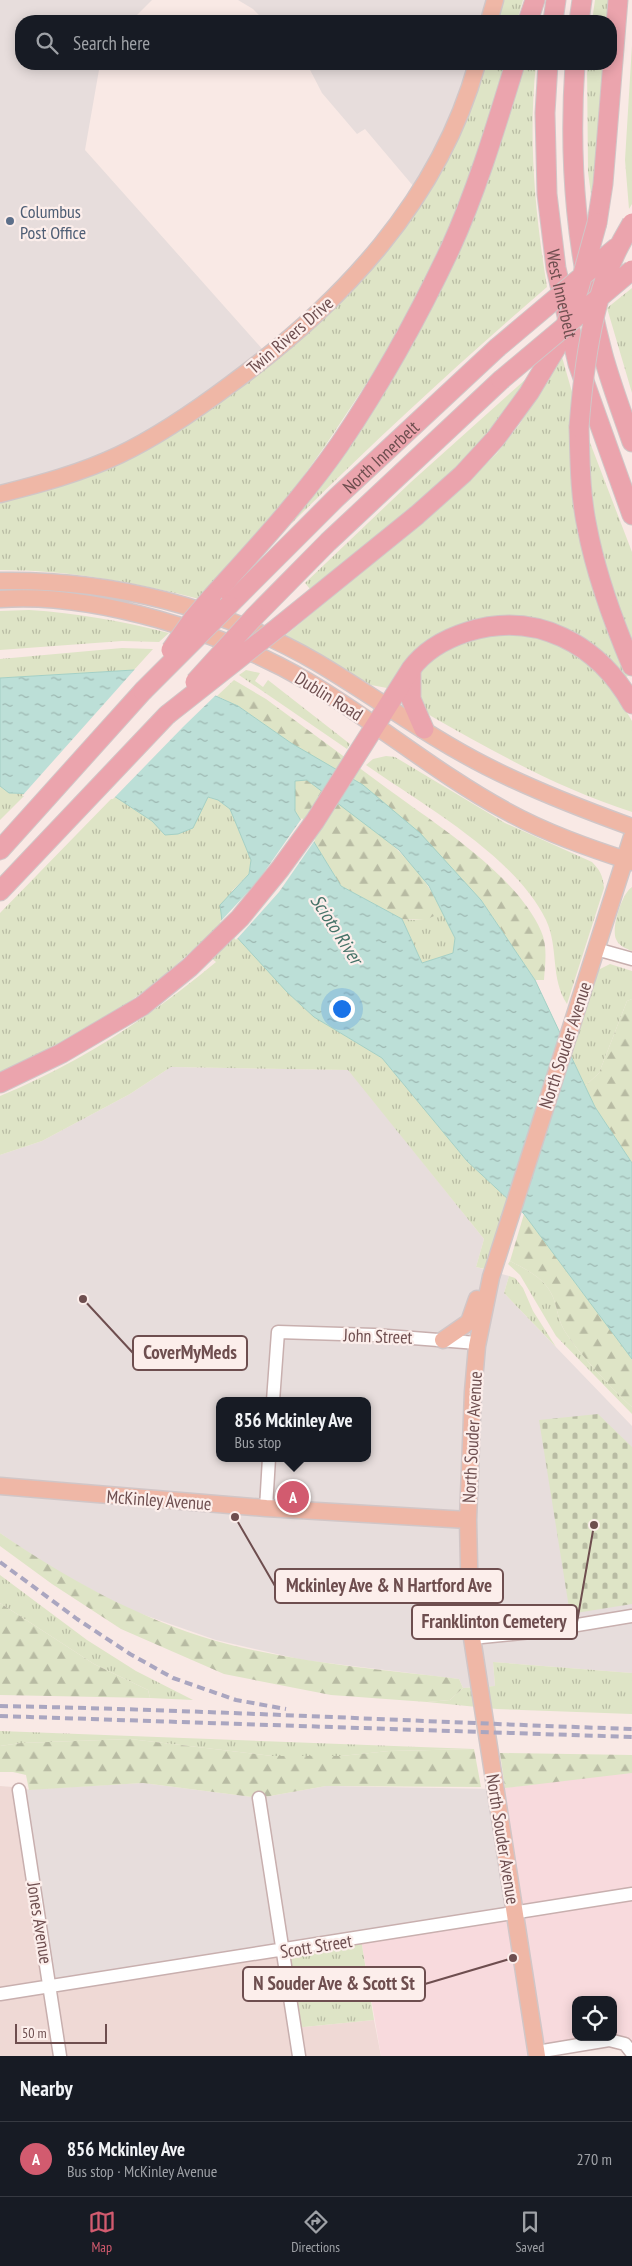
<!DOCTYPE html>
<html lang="en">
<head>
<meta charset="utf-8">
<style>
  :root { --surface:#171b24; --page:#242831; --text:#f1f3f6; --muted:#9ea1a6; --line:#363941; --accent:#d25b6f }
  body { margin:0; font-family:"PT Sans Narrow",sans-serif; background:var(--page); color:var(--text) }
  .controls { position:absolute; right:15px; bottom:15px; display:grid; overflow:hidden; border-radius:10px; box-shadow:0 2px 12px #0003 }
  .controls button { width:45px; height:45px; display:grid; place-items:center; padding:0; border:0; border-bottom:1px solid var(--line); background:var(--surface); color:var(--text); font:25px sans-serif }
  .scale { position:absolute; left:15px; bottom:12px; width:92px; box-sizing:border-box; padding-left:5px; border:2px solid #6e4e4f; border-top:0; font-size:14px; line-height:18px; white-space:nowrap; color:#6e4e4f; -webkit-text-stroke:4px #fceeeb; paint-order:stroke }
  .you { position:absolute; left:341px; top:1008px; width:18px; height:18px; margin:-12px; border:4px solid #fff; border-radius:50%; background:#1a73e8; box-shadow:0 0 0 8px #1a73e833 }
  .badge { display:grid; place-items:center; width:32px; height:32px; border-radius:50%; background:var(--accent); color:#fff; font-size:16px; font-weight:700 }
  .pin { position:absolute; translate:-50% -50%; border:2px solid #fff; box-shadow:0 1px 5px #0006 }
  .popup { position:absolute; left:216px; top:1397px; width:155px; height:65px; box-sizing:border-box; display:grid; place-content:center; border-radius:10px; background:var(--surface); filter:drop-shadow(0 1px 4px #0005); font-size:16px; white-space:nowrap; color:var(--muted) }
  .popup b { font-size:19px; color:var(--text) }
  .popup::after { content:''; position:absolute; left:50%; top:100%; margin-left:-10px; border:10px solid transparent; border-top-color:var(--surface) }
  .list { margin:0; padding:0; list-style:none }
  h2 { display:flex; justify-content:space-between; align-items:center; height:65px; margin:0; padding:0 20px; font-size:21px }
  h2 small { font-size:16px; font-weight:400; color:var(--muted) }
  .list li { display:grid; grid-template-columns:32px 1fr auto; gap:15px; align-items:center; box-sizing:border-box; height:75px; padding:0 20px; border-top:1px solid var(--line) }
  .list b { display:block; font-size:19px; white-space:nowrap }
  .list p { margin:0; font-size:16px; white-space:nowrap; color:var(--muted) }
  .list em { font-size:16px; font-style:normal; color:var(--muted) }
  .icon { flex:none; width:28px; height:28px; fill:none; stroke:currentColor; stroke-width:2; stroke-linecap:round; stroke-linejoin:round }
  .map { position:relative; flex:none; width:632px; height:2056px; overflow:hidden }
  .search { position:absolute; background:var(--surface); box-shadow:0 2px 12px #0003; left:15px; right:15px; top:15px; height:55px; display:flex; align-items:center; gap:12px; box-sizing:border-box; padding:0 18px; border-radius:20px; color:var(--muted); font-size:19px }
  .sheet { height:140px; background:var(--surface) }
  nav { display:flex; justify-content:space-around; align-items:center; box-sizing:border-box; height:70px; border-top:1px solid var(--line); background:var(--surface); font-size:14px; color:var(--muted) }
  nav a { display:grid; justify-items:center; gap:2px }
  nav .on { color:var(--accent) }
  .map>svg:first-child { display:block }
  .residential { fill:#efd9d5 }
  .commercial { fill:#f8dadd; fill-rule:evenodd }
  .industrial { fill:#e7dddc; fill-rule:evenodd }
  .grass { fill:url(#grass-tufts) }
  .forest { fill:url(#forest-firs) }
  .cemetery { fill:url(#cemetery-stones) }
  .water { fill:url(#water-ripples); stroke:#a4d0c5; fill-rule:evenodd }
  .pier { fill:#f9e9e5 }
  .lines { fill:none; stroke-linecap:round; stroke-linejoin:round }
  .minor-casing { stroke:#c8afae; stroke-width:15 }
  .major-casing { stroke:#d1c6c7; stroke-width:19 }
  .highway-casing { stroke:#d1c6c7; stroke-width:21 }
  .minor { stroke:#fff; stroke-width:12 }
  .major { stroke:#efb7a6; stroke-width:16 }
  .highway { stroke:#eba4ad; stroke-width:19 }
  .rail { stroke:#aaa6c0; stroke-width:4; stroke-dasharray:8 5; stroke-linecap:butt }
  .highway-bridge-casing { stroke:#d1c6c7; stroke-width:21; stroke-linecap:butt }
  .highway-bridge { stroke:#eba4ad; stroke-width:19 }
  .service-dot { fill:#5c6f8a; stroke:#fceeeb; stroke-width:2 }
  .labels { text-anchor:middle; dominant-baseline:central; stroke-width:4.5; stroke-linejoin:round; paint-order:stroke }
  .service-label { font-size:18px; fill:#4e5e75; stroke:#fceeeb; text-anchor:start }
  .street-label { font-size:18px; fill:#6e4e4f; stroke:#fceeeb }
  .water-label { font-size:19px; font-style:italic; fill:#447267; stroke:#fceeeb }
  .leader { fill:none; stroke:#6e4e4f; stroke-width:2 }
  .callout-dot { fill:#6e4e4f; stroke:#fceeeb; stroke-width:2 }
  .callout { fill:#fceeeb; stroke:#6e4e4f; stroke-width:2 }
  .callout-label { font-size:19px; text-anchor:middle; font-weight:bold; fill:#6e4e4f }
</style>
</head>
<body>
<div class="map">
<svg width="632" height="2056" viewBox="0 0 632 2056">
  <defs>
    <pattern id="grass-tufts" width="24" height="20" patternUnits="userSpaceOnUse" patternTransform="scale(1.25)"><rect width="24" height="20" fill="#dee4c6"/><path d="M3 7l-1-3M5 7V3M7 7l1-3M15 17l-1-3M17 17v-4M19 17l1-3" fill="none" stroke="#b8bba3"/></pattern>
    <pattern id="forest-firs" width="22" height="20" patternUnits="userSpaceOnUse" patternTransform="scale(1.25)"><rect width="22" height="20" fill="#dee4c6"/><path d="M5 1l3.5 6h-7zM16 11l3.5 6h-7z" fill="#b8bba3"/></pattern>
    <pattern id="cemetery-stones" width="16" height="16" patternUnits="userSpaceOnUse" patternTransform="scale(1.25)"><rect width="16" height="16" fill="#dee4c6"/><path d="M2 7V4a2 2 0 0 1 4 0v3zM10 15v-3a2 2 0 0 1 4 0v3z" fill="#b8bba3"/></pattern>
    <pattern id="water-ripples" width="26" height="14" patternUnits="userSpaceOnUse" patternTransform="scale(1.25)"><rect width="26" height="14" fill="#bcdfd7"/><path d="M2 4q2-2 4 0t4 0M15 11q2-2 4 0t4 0" fill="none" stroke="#9db7b1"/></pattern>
  </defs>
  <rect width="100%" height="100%" fill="#f9e9e5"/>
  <path class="residential" d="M0 1786 13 1787 19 1790 282 1951 294 2028 374 2020 381 2056H0Z"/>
  <path class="commercial" d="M623 1772 632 1773V2053L625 2044 537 2056H381L361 1939 496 1789ZM576 2000H613V2037H576Z"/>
  <path class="industrial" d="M0 0H152L131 21H21V64H100L85 150 273 361 186 427 154 446 113 467 70 484 0 502Z
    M238 0H502L496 21H265L253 9Z
    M307 64H485L456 145 425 200 365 129 357 134 322 93Z
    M171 1067 349 1070 484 1239 476 1267 509 1276 504 1293 632 1426V1673L493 1662 495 1686 463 1688 459 1679 303 1660 216 1640 130 1610 49 1567 0 1533V1155L42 1141 130 1094ZM219 1401H367V1458H219Z
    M143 1783 259 1798 326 1786 496 1789 515 1914 50 1986 19 1790Z"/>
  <path class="grass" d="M502 0H523L517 21H496Z
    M595 0H611L610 21H592Z
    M632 45V204L629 209 625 160Z
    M485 64H505L485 134 454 216 421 287 382 360 325 446 278 512 199 599C133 582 69 570 0 570V502C54 490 107 473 155 446 192 424 226 398 259 371 321 321 380 268 424 201 453 159 469 112 485 64Z
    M523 64H536C528 139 535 213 547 287 459 363 374 441 292 523L289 521 384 388Z
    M587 64H607L593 209 588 172Z
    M632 288V393L607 308Z
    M562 357 572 392 570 446 573 493 603 616 628 676 624 678 601 652 489 620 393 681 387 688 371 685 286 635 455 494 497 453 519 425Z
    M536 370 472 456 387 530 310 589 305 583 411 482Z
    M589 440 632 552V647L605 575 587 483Z
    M29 610C77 613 122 621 169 633L159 642 122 641 0 650V611Z
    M495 634H515L557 643 578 655 598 672 613 689 632 721V812C560 789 496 753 431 716 423 709 420 705 418 693 417 690 415 685 415 682 415 655 474 638 495 634Z
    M122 648 153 649 134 670 0 678V659Z
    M246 670 260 673 255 681 263 687 268 680 350 744 347 749 239 675Z
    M386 756 395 757 505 823 592 862C600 870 603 876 604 888L567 1004C550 978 559 948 546 920 515 856 423 805 366 765L373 759Z
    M0 786 9 793 26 794 0 820Z
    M114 796 152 821 165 835 207 797 218 800 230 809 251 860 249 874 231 892 287 992 314 1017 382 1058 467 1161 508 1199 485 1269 476 1267 484 1239 348 1070 171 1067 130 1094 42 1141 0 1155V1096C80 1063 150 1017 216 962L197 946C161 980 120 1011 77 1036 52 1050 25 1061 0 1073V913Z
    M632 887V951C625 948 619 946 616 939 611 928 622 893 632 887Z
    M439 905 455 938 453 953 422 963 402 919C421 920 429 924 439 905Z
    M610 964 632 971V999L627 1001 599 1073 585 1086 571 1056 598 970Z
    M510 1261C527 1270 545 1278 553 1297 559 1313 557 1320 568 1336 582 1357 613 1390 632 1407V1414L556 1336 520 1275 508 1264Z
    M509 1276 515 1278 523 1288 533 1311 556 1347 504 1293Z
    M0 1575 87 1640 136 1671 193 1700 150 1698 148 1690 94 1664 0 1603Z
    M493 1662 632 1673V1714L497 1709 427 1702 450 1700 463 1688 495 1686Z
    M0 1731 474 1749 389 1751 341 1756H272L130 1739 21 1743 0 1746Z
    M361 1939 374 2020 294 2028 282 1951Z"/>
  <path class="forest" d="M234 680 266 699C308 730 350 761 392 792 440 827 517 876 541 931 548 946 545 964 544 980H535L481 900 291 743 238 706 217 696Z
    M295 780H307C356 816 411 849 439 905L434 916 425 920 402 919 341 886 295 811Z
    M632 999V1163L595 1107 585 1086 599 1073 627 1001Z
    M524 1214 632 1359V1407C613 1390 582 1357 568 1336 557 1320 559 1313 553 1297 545 1278 527 1270 510 1261Z
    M0 1533C67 1579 138 1618 216 1641 295 1663 378 1669 459 1679L463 1688 450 1700 427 1702 331 1695 224 1674 121 1629 52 1584 0 1546Z
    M0 1603 94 1664 148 1690 150 1698 0 1695Z
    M130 1739 272 1756H341L389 1751 474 1749 481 1787 326 1786 259 1798 143 1783 29 1790 26 1775 13 1772H0V1746L21 1743Z
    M500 1753 632 1755V1773L505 1788Z"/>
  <path class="cemetery" d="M598 1414 632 1447V1604L570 1614 539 1420Z"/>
  <path class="water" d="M134 670 180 680 238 706 291 743 363 785 420 833 481 900 535 980 595 1107 632 1163V1359L524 1214 467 1161 382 1058 314 1017 287 992 222 921 220 905 249 874 251 860 230 809 218 800 208 797 193 828 178 834 165 835 152 821 114 796 9 793 0 786V678ZM307 780 399 850 429 886 455 938 453 953 422 963 402 919 341 886 295 811V781Z"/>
  <path class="pier" d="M136 668 181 677 218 693 183 727 113 799 22 796Z
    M302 818 315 840 279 892 236 940 220 922 258 881Z"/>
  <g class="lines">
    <g class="minor-casing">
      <path id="minor" d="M596 949 632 959
        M273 1401 278 1332 374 1335 477 1343
        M266 1508 269 1458
        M472 1638 541 1631 632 1616
        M19 1790 60 2056
        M259 1798 299 2056
        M0 1994 632 1894
        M537 2052 609 2040 625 2044 632 2053"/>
    </g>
    <g class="major-casing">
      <path id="major" d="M489 21 495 0
        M0 494C40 484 81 473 119 455 159 436 195 411 231 384 342 303 439 200 477 64
        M0 581C111 579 222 607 318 663 374 696 427 736 486 766 533 790 582 809 632 827
        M0 599C95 592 225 633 307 681 375 721 436 773 506 811 546 833 589 848 632 862
        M443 1340 469 1322 477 1299
        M0 1486 266 1508 468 1520
        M537 2056 472 1638 470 1609 468 1520 473 1392 477 1346 491 1277 632 837"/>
    </g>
    <g class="highway-casing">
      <g id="highway">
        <path d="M528 21 535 0"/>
        <path d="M553 21 556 0"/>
        <path d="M579 21 582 0"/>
        <path id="s1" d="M548 64 545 113 547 194 556 268 578 364 632 515"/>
        <path d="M575 64C568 166 577 256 603 355 611 384 622 413 632 442"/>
        <path d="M597 223 603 184 618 0"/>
        <path d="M579 427C580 460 580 494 587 527 596 575 613 621 632 666"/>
        <path d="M211 598C256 548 302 499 340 444 382 382 418 317 450 249 477 190 496 126 515 64"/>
        <path id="s2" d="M229 605 336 498 497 348"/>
        <path d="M255 616 328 542 501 380"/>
        <path d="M280 626 417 515 463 474 496 438 529 393 556 348"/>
        <path d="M411 670V699L424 729"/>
        <path d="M0 850 143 691"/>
        <path d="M0 891 167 715"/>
        <path d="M0 1083 62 1053 142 1006 190 967 240 918 280 869 315 821 411 669C425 650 445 639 467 632 536 610 598 644 632 704"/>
      </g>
    </g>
    <use href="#minor" class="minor"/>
    <use href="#major" class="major"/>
    <use href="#highway" class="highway"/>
    <path class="rail" d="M0 1562 77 1619 130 1654 173 1678 236 1700 286 1709
      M0 1706C211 1710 421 1722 632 1729
      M0 1716 632 1737"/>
    <g class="highway-bridge-casing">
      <path id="highway-bridge" d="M566 324 579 288 597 223
        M497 348 617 247
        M501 380 632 270
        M579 427C583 374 591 306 614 257 619 245 626 234 632 223
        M171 650 193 619 211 598
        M195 682 255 616
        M143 691 229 605
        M167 715 280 626"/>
    </g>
    <use href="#highway-bridge" class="highway-bridge"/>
  </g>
  <circle class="service-dot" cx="10" cy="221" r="5"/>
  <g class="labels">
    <g class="service-label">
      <text x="20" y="211">Columbus<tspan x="20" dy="21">Post Office</tspan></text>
    </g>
    <g class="street-label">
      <text stroke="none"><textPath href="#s1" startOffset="231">West Innerbelt</textPath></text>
      <text transform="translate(290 335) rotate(-41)">Twin Rivers Drive</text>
      <text stroke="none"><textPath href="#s2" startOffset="212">North Innerbelt</textPath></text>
      <text transform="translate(329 696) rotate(32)">Dublin Road</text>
      <text transform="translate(565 1045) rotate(-72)">North Souder Avenue</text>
      <text transform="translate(378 1336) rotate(2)">John Street</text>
      <text transform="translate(472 1437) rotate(-87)">North Souder Avenue</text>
      <text transform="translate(159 1500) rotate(4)">McKinley Avenue</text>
      <text transform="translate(503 1839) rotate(81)">North Souder Avenue</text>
      <text transform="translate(40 1923) rotate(81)">Jones Avenue</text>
      <text transform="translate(316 1946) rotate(-9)">Scott Street</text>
    </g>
    <g class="water-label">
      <text transform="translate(337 929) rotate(57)">Scioto River</text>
    </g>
  </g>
  <path class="leader" d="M83 1299L133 1353M235 1517L275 1586M594 1525L577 1622M513 1958L425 1984"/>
  <g class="callout-dot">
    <circle cx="83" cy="1299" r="5"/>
    <circle cx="235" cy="1517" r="5"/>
    <circle cx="594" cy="1525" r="5"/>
    <circle cx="513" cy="1958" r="5"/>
  </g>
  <g class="callout">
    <rect x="133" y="1336" width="114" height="34" rx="5"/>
    <rect x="275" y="1569" width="228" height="34" rx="5"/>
    <rect x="412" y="1605" width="165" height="34" rx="5"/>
    <rect x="243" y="1967" width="182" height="34" rx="5"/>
  </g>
  <g class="callout-label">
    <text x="190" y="1359">CoverMyMeds</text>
    <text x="389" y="1592">Mckinley Ave &amp; N Hartford Ave</text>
    <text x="494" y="1628">Franklinton Cemetery</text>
    <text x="334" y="1990">N Souder Ave &amp; Scott St</text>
  </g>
</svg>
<div class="controls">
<button><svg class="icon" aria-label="locate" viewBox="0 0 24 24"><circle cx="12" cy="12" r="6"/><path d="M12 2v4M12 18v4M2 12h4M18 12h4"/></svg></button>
</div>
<div class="scale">50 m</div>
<div class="you"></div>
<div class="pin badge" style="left:293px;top:1497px">A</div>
<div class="popup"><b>856 Mckinley Ave</b>Bus stop</div>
<div class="search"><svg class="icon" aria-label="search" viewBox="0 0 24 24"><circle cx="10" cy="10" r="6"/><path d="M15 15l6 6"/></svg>Search here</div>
</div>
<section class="sheet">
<h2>Nearby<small></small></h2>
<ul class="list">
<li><span class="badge">A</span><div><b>856 Mckinley Ave</b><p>Bus stop · McKinley Avenue</p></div><em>270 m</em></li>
</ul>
</section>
<nav>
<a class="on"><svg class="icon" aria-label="map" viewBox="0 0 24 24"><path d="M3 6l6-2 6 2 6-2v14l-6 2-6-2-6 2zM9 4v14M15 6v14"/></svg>Map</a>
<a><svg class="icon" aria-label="directions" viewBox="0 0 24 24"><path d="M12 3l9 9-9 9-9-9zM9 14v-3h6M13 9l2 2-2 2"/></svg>Directions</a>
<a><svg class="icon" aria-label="saved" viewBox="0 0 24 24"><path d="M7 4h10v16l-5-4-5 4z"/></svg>Saved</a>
</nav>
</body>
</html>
